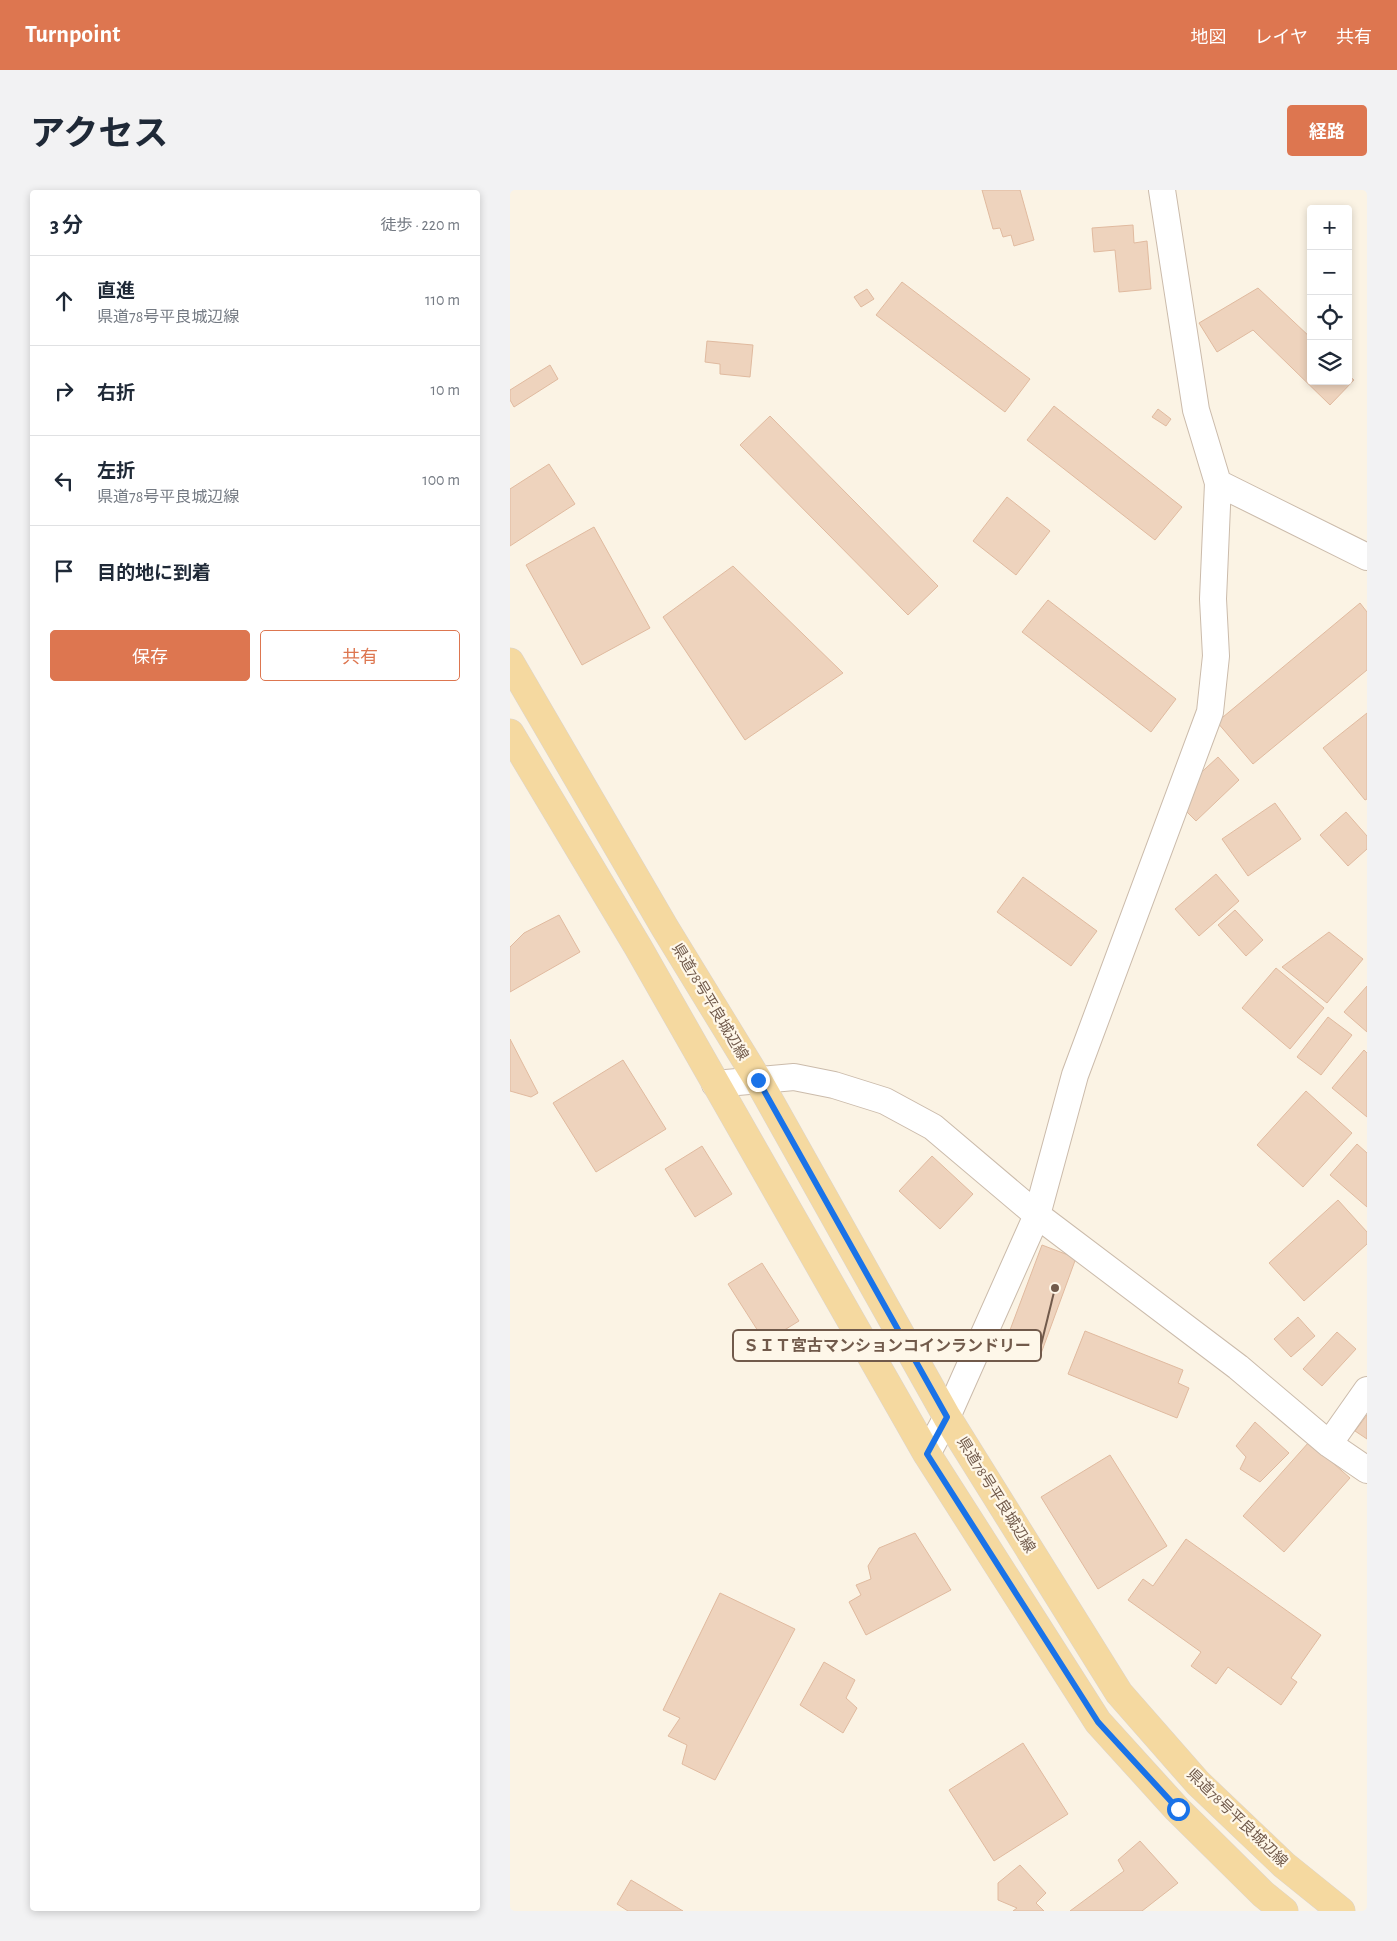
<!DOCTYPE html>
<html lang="ja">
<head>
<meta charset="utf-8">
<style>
  :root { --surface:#fff; --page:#f2f2f3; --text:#1f2937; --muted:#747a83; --line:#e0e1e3; --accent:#dd7650 }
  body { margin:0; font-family:"Alegreya Sans","Noto Sans JP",sans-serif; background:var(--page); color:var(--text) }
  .controls { position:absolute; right:15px; top:15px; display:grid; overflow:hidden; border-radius:5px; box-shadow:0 2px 8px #0003 }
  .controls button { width:45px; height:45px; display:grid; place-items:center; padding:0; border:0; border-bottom:1px solid var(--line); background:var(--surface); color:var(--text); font:25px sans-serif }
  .stop { position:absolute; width:15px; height:15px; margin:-11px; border:4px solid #1a73e8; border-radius:50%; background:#fff }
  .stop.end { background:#1a73e8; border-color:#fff; box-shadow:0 1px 5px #0008 }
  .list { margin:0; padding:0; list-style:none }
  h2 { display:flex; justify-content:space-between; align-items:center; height:65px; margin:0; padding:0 20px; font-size:21px }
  h2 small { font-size:16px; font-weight:400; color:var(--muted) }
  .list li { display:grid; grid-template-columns:32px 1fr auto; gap:15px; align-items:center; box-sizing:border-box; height:90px; padding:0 20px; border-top:1px solid var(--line) }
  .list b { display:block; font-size:19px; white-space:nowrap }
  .list p { margin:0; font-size:16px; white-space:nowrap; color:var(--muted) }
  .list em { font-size:16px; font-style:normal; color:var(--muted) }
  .actions { display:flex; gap:10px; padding:15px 20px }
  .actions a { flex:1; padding:11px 0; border:1px solid var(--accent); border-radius:5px; text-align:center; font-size:18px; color:var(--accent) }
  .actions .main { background:var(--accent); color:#fff }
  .icon { flex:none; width:28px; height:28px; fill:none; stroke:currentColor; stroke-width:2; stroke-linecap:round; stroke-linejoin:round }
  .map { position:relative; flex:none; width:857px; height:1721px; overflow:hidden; border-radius:5px }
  header { display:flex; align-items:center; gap:30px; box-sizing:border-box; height:70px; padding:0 25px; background:var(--accent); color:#fff }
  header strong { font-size:24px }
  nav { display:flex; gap:28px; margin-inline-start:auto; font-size:18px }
  .intro { display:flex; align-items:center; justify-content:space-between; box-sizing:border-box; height:120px; padding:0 30px }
  h1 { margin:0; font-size:35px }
  .button { padding:12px 22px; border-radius:5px; background:var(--accent); color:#fff; font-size:18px; font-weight:700 }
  main { display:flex; gap:30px; padding:0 30px }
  aside { flex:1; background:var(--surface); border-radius:5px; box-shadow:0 2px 8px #0003 }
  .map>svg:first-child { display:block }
  .building { fill:#eed3bd; stroke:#e0ba9f }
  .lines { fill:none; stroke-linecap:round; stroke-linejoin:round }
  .street-casing { stroke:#cbbbab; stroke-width:28 }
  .primary-casing { stroke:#dad4d0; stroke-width:29 }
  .street { stroke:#fff; stroke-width:26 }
  .primary { stroke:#f5d9a0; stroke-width:28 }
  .route { stroke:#1a73e8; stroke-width:6 }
  .labels { text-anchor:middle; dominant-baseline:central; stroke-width:4.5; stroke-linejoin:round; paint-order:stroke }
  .street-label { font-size:15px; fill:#715a4b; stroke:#fef7e9 }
  .leader { fill:none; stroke:#715a4b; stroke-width:2 }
  .callout-dot { fill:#715a4b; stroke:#fef7e9; stroke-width:2 }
  .callout { fill:#fef7e9; stroke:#715a4b; stroke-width:2 }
  .callout-label { font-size:16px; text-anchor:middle; font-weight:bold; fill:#715a4b }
</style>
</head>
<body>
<header>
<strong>Turnpoint</strong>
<nav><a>地図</a><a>レイヤ</a><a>共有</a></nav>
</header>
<div class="intro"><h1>アクセス</h1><a class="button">経路</a></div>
<main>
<aside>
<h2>3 分<small>徒歩 · 220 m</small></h2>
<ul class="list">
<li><svg class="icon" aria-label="ahead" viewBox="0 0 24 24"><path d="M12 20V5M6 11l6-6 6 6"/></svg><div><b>直進</b><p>県道78号平良城辺線</p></div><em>110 m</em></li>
<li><svg class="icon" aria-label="right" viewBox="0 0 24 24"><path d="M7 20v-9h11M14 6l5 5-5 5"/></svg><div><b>右折</b></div><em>10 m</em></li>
<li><svg class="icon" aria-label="left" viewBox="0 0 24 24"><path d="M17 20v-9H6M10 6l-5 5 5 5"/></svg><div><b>左折</b><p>県道78号平良城辺線</p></div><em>100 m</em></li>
<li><svg class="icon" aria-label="arrive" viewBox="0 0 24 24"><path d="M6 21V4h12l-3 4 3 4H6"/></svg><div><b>目的地に到着</b></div></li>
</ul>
<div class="actions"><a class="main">保存</a><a>共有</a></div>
</aside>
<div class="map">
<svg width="857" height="1721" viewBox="0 0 857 1721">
  <rect width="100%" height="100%" fill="#fbf3e4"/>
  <path class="building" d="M472 0H510L524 50 504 56 501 45 493 47 490 38 483 39Z
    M623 35 624 53 637 51 641 99 609 102 605 60 584 62 582 38Z
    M392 92 520 189 495 222 366 125Z
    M748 98 801 148V191H838V185L844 190 820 215 743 140 707 162 689 133Z
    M357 99 364 109 351 117 344 107Z
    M197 151 243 155 240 187 210 184V174L195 172Z
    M40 175 48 189 4 217 0 210V200Z
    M544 216 672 317 645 350 517 250Z
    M648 219 661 229 656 236 642 227Z
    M260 226 428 396 398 425 230 255Z
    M39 274 65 314 0 356V299Z
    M497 307 540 341 506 385 463 351Z
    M84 337 140 438 72 475 16 375Z
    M223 376 333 483 235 550 153 427Z
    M538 410 666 509 641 542 512 442Z
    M850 413 857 422V480L743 574 707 532Z
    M857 523V609L855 610 813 558Z
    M708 567 729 590 686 631 673 618 683 590Z
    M765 613 791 649 738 686 712 649Z
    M836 622 857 646V659L838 676 810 645Z
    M706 684 729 711 689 746 665 719Z
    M513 687 587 741 561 776 487 722Z
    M725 720 753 750 736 766 708 735Z
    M49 725 70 762 0 802V757L14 743Z
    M819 742 853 769 817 813 772 777Z
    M766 778 814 818 780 859 732 818Z
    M857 796V842L834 822Z
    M818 827 842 845 811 885 787 867Z
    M0 849 28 903 21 907 0 901Z
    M854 860 857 863V927L822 898Z
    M113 870 156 939 86 982 43 913Z
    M796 901 842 943 793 997 747 955Z
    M847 954 857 963V1017L820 985Z
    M192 956 222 1004 185 1027 155 979Z
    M422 966 463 1004 430 1039 389 1001Z
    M828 1010 857 1042V1054L794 1111 759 1073Z
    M532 1055 566 1068 529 1169 494 1156Z
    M252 1073 289 1131 255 1152 218 1094Z
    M788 1127 805 1146 781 1167 764 1149Z
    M575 1141 673 1180 668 1193 679 1198 667 1228 558 1184Z
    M827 1142 846 1159 812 1196 793 1179Z
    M857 1225V1249L845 1241Z
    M745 1232 779 1263 750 1292 730 1279 736 1267 726 1256Z
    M799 1252 840 1288 774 1362 733 1326Z
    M600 1265 657 1356 588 1399 531 1307Z
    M405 1343 441 1400 356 1445 339 1412 351 1405 346 1395 361 1389 358 1376 369 1358Z
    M676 1349 811 1445 781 1488 787 1492 771 1515 718 1477 706 1494 681 1476 691 1462 618 1410 633 1389 643 1396Z
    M210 1403 285 1439 205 1590 172 1574 177 1555 158 1546 170 1528 153 1520Z
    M314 1472 345 1490 336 1508 347 1518 333 1543 290 1515Z
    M513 1553 558 1624 484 1671 439 1600Z
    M630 1651 668 1693 632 1721H560L614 1681 608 1670Z
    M510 1675 536 1703 526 1713 534 1721H503L507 1718 488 1710V1693Z
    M121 1690 173 1721H118L107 1714Z"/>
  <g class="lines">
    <g class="street-casing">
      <path id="street" d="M708 293 857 367
        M205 894 284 887 324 895 375 911 423 937 527 1025 728 1177 819 1254 857 1280
        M819 1254 857 1200
        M417 1264 437 1227 527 1025 565 885 700 522 706 466 703 409 708 293 686 220 652 0"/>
    </g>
    <g class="primary-casing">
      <path id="primary" d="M0 472 155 738 248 890 437 1227 609 1503 688 1593 774 1675 831 1721
        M0 543 128 757 417 1264 588 1532 667 1619 753 1704 774 1721"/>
    </g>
    <use href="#street" class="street"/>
    <use href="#primary" class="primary"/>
  </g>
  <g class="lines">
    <path class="route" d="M248 890 437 1227 417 1264 588 1532 668 1619"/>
  </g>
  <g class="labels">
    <g class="street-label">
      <text transform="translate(200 812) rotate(59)">県道78号平良城辺線</text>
      <text transform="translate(486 1305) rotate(58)">県道78号平良城辺線</text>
      <text transform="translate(727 1628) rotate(44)">県道78号平良城辺線</text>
    </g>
  </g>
  <path class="leader" d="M545 1098L531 1155"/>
  <circle class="callout-dot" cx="545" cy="1098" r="5"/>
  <rect class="callout" x="223" y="1140" width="308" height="31" rx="5"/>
  <g class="callout-label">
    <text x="377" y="1161">ＳＩＴ宮古マンションコインランドリー</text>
  </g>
</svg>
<div class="controls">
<button>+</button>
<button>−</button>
<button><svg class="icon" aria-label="locate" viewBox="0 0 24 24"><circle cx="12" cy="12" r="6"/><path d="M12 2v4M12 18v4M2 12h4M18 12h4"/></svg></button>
<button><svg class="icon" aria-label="layers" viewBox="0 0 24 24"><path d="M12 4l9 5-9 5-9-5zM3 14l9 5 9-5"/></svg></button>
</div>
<div class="stop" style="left:668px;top:1619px"></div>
<div class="stop end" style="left:248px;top:890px"></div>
</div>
</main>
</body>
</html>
